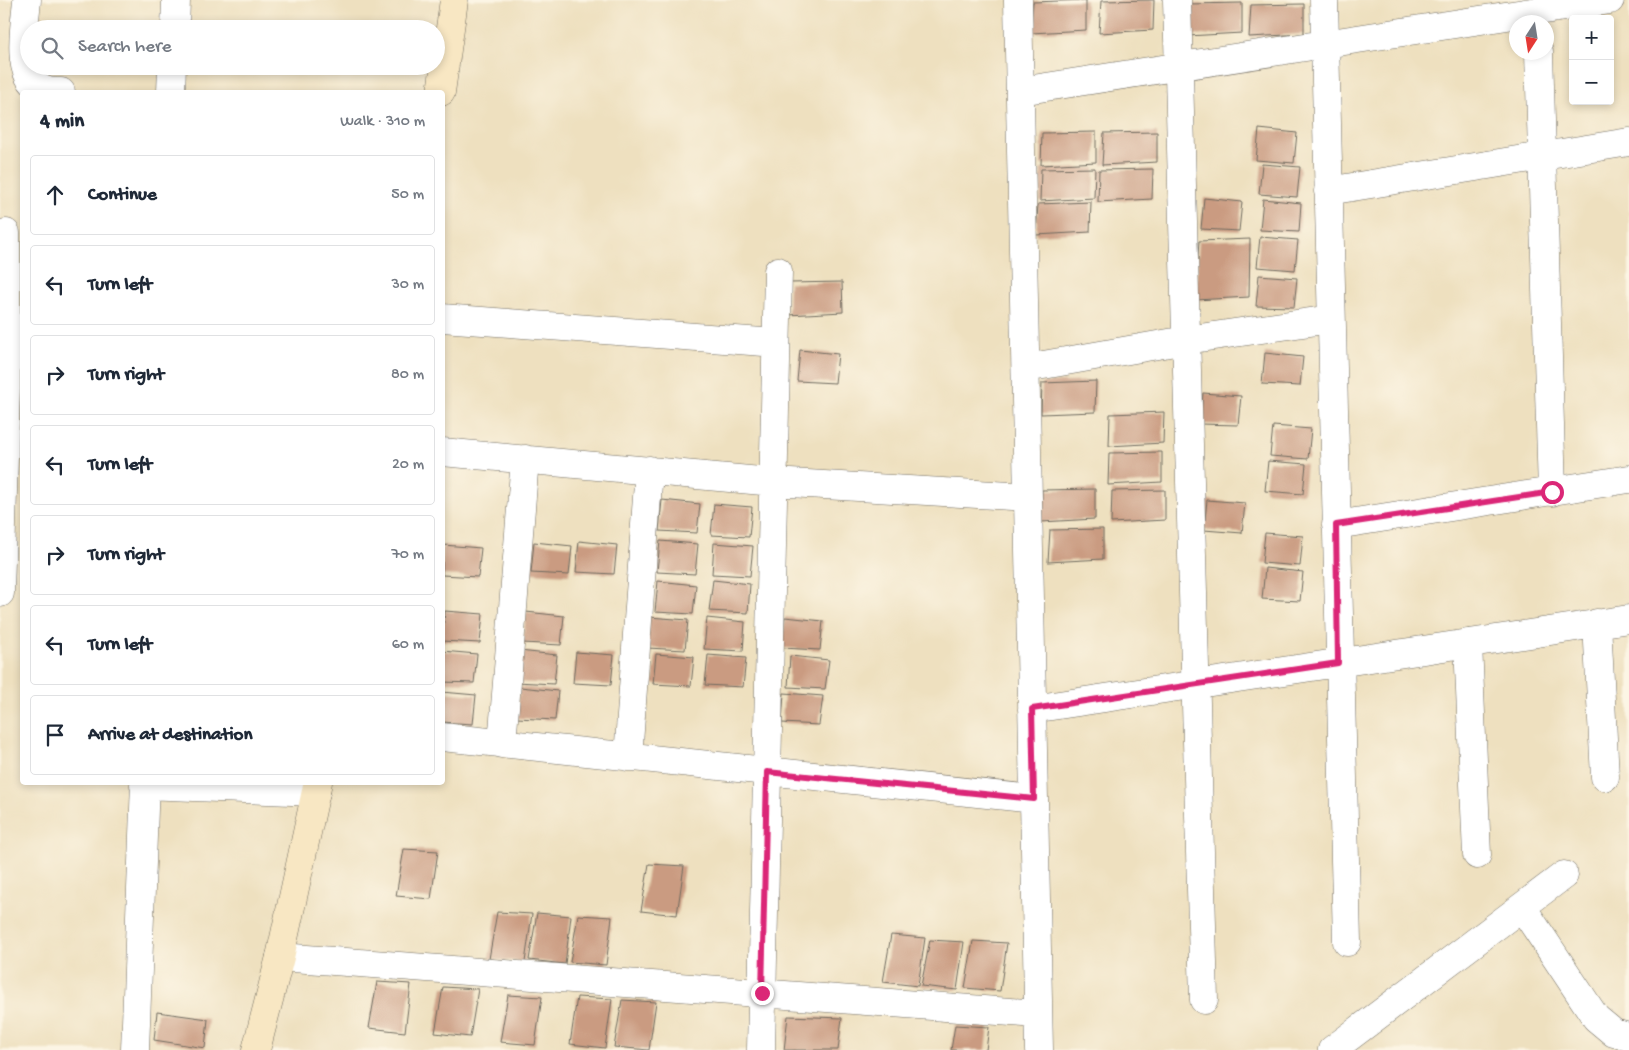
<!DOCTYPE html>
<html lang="en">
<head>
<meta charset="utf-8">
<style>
  :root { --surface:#fff; --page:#f2f2f3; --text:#1f2937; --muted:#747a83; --line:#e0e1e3 }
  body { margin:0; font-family:"Gochi Hand",sans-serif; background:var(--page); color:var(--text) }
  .controls { position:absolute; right:15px; top:15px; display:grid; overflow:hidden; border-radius:5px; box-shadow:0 2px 8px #0003 }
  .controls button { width:45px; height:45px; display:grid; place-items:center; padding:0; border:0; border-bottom:1px solid var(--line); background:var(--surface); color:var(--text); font:25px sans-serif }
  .compass { position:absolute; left:1509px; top:15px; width:45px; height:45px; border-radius:50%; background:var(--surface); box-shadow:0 2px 8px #0003; rotate:192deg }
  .stop { position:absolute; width:15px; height:15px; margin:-11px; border:4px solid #db2777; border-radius:50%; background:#fff }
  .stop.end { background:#db2777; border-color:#fff; box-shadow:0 1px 5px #0008 }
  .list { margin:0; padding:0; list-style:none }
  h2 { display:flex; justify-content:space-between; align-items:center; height:65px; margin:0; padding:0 20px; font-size:21px }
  h2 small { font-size:16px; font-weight:400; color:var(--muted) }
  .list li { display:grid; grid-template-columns:32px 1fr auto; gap:15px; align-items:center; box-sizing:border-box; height:80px; margin:0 10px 10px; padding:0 10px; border:1px solid var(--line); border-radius:5px }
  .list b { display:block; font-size:19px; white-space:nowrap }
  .list em { font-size:16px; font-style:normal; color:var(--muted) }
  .icon { flex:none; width:28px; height:28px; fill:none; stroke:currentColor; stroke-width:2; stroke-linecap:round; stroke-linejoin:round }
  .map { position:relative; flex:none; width:1629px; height:1050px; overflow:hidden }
  .search { position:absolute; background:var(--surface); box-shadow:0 2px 8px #0003; left:20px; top:20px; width:425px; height:55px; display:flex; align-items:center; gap:12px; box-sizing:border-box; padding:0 18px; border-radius:28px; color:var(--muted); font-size:19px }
  .panel { position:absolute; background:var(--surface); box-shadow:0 2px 8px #0003; left:20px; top:90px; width:425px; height:695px; border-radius:5px }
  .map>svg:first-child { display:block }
  .building { fill:#ca9b81 }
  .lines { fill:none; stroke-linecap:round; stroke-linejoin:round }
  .street-casing { stroke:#6f6a5f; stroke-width:29 }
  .secondary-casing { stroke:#6f6a5f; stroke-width:29 }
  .street { stroke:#fff; stroke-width:28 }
  .secondary { stroke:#f8e7c3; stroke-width:28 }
  .route { stroke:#db2777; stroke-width:6 }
</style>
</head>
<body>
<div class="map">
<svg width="1629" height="1050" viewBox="0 0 1629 1050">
  <rect width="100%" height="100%" fill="#fcf5e5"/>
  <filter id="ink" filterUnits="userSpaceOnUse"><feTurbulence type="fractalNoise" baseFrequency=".02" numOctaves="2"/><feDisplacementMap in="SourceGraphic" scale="10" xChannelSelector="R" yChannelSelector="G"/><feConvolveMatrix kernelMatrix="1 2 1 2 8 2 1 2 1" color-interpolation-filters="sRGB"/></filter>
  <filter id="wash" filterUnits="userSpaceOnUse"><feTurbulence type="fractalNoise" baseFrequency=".0096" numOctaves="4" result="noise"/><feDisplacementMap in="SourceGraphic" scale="20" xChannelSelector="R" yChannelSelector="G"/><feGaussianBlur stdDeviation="1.12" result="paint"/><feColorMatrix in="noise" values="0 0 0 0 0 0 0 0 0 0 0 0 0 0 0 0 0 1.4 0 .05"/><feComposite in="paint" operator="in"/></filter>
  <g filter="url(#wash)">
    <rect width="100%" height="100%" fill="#eee0bf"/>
    <g id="blocks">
      <path class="building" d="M1086 0V30L1031 33 1033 2Z
        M1154 0 1153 30 1099 33 1101 1Z
        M1242 3V33L1187 36 1188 4Z
        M1304 4V34L1249 37 1251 5Z
        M1259 129 1297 133 1294 163 1256 160Z
        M1096 132V162L1041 165 1042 133Z
        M1157 132V162L1102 165 1104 133Z
        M1262 164 1300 167 1297 197 1259 194Z
        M1095 168 1094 198 1040 201 1041 169Z
        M1153 169 1152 199 1098 202 1099 170Z
        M1204 198 1242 202 1239 231 1201 229Z
        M1263 199 1301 203 1299 232 1260 230Z
        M1091 202 1090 232 1036 235 1038 204Z
        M1260 237 1298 240 1295 270 1257 267Z
        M1250 239 1249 297 1195 300 1199 241Z
        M1259 275 1297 278 1294 307 1256 306Z
        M842 282 843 312 788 315 789 283Z
        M800 350 838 354 835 383 797 381Z
        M1265 353 1303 357 1300 386 1262 384Z
        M1096 381 1095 412 1041 414 1042 383Z
        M1203 393 1241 396 1238 425 1200 424Z
        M1164 412 1163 443 1109 446 1110 414Z
        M1273 426 1311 429 1308 459 1270 456Z
        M1162 452V482L1108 485 1109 453Z
        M1268 461 1306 464 1303 494 1265 491Z
        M1095 489V519L1041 522 1042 490Z
        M1165 490V520L1111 523 1112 491Z
        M662 500 700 504 697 533 659 531Z
        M1207 500 1245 503 1242 533 1204 530Z
        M714 504 752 507 749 537 711 535Z
        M1103 529V559L1048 562 1050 530Z
        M1265 533 1303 536 1300 566 1262 563Z
        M579 541 617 545 614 574 576 572Z
        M660 541 698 544 695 574 657 572Z
        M534 542 572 546 569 575 531 573Z
        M714 543 753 546 750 576 712 574Z
        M443 545 481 548 478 577 442 575Z
        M1265 568 1303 572 1300 601 1262 599Z
        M713 580 750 584 748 613 709 611Z
        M658 581 696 585 693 614 655 612Z
        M445 611 483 614 480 643 442 641Z
        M526 612 564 616 561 645 523 643Z
        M649 617 688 620 685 650 647 648Z
        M785 617 823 621 820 650 782 648Z
        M707 618 745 622 743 651 704 649Z
        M442 651 477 654 474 683 442 682Z
        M519 651 557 655 554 684 516 682Z
        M576 652 614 655 611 685 573 683Z
        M656 654 694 657 691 686 653 684Z
        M708 655 746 658 743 687 705 685Z
        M790 656 829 660 825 689 788 687Z
        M520 687 558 691 555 720 517 718Z
        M442 692 476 695 473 724 442 722Z
        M784 693 823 696 819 725 782 723Z
        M404 849 438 851 431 899 396 896Z
        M649 864 684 866 677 915 641 911Z
        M497 912 532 914 525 962 489 959Z
        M537 913 571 916 565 964 529 960Z
        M578 915 612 917 606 965 570 962Z
        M891 935 925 938 918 986 883 982Z
        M930 940 964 942 957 990 921 986Z
        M973 941 1007 943 1000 991 965 988Z
        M377 982 411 984 405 1032 369 1028Z
        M443 987 478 989 470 1037 435 1033Z
        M508 995 542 997 535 1045 500 1042Z
        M577 997 612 999 605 1048 570 1044Z
        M622 1000 656 1002 649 1050 614 1047Z
        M157 1012 208 1019 205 1048 154 1040Z
        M788 1016 842 1018 838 1050H784Z
        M955 1025 989 1027 986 1050H951Z"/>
    </g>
  </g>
  <g filter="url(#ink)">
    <use href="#blocks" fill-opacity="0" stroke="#6f6a5f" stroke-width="1"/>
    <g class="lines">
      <g class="street-casing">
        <path id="street" d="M27 0C25 26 13 80 45 90 50 92 56 92 61 92
          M1018 0 1039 1050
          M1177 0 1204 1000
          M1324 0 1347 942
          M175 29 176 0
          M1539 52 1552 492
          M1020 91 1610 0
          M171 92 172 66
          M1328 191 1629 142
          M442 318 776 343
          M1026 368 1186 340 1331 319
          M442 452 773 482 1028 497
          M1336 525 1629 479
          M0 593 6 389V233
          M1597 623 1605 777
          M1468 643 1477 855
          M1032 709 1629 619
          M442 737 1034 799
          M502 744 525 459
          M628 757 649 470
          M144 785 316 792
          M1522 907 1596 1018 1614 1033 1629 1037
          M280 957 1038 1014
          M135 1050 145 782
          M761 1050 778 271
          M1332 1050 1564 875"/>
      </g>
      <g class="secondary-casing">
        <path id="secondary" d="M441 92 454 0
          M256 1050 280 957 318 782"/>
      </g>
      <use href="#street" class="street"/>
      <use href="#secondary" class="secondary"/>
    </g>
  </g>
  <g class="lines" filter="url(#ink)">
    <path class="route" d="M762 993 767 772 1034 799 1032 709 1338 663 1336 525 1552 492"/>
  </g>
</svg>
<div class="controls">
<button>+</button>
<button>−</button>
</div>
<svg class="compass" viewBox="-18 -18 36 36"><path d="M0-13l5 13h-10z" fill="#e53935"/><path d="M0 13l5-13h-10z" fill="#747a83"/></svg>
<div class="stop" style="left:1552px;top:492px"></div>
<div class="stop end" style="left:762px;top:993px"></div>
<div class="search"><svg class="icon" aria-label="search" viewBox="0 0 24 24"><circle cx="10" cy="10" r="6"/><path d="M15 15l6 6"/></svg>Search here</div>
<section class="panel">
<h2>4 min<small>Walk · 310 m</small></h2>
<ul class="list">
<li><svg class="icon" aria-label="ahead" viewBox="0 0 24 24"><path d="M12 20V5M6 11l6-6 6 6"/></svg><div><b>Continue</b></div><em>50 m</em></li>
<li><svg class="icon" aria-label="left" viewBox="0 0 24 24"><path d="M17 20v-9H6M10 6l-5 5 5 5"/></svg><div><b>Turn left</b></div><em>30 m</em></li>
<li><svg class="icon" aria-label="right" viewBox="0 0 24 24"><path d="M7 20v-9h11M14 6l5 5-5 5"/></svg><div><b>Turn right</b></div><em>80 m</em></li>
<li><svg class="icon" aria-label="left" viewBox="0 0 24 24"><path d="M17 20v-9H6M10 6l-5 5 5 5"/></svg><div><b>Turn left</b></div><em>20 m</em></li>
<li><svg class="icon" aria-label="right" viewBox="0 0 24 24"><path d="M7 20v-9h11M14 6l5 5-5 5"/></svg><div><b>Turn right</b></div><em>70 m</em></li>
<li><svg class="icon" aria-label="left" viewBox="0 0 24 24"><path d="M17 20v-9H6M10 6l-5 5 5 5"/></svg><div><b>Turn left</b></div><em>60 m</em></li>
<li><svg class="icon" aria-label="arrive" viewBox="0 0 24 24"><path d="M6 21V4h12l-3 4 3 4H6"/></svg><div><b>Arrive at destination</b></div></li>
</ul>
</section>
</div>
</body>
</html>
